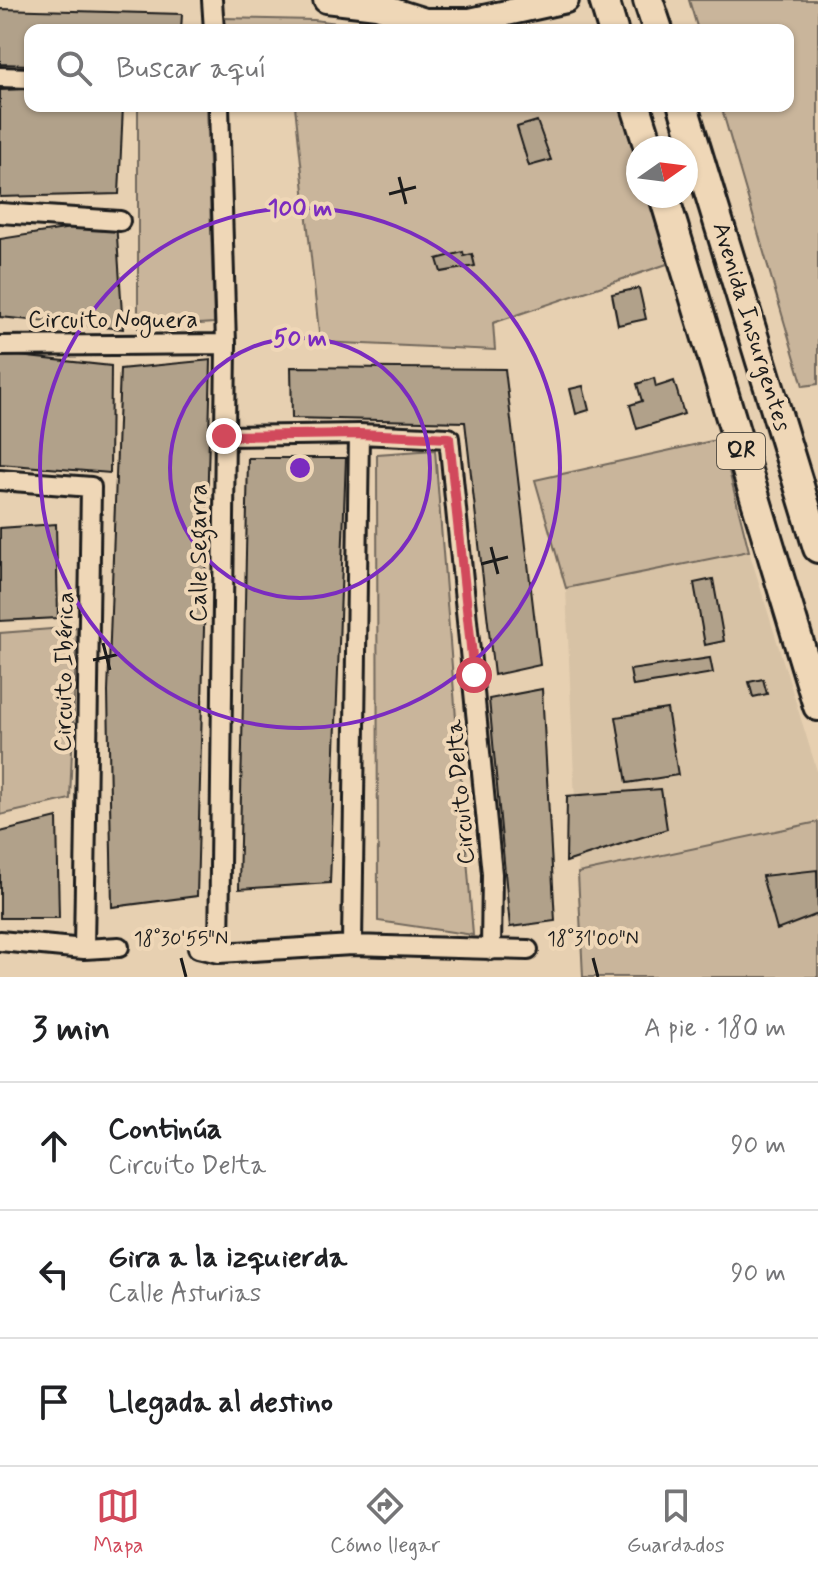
<!DOCTYPE html>
<html lang="es">
<head>
<meta charset="utf-8">
<style>
  :root { --surface:#fff; --page:#f2f2f2; --text:#202124; --muted:#757577; --line:#e0e0e0; --accent:#d1495b }
  body { margin:0; font-family:Mynerve,sans-serif; background:var(--page); color:var(--text) }
  .compass { position:absolute; left:626px; top:136px; width:72px; height:72px; border-radius:50%; background:var(--surface); box-shadow:0 2px 6px #0004; rotate:76deg }
  .stop { position:absolute; width:24px; height:24px; margin:-18px; border:6px solid #d1495b; border-radius:50%; background:#fff }
  .stop.end { background:#d1495b; border-color:#fff; box-shadow:0 2px 8px #0008 }
  .list { margin:0; padding:0; list-style:none }
  h2 { display:flex; justify-content:space-between; align-items:center; height:104px; margin:0; padding:0 32px; font-size:34px }
  h2 small { font-size:26px; font-weight:400; color:var(--muted) }
  .list li { display:grid; grid-template-columns:52px 1fr auto; gap:24px; align-items:center; box-sizing:border-box; height:128px; padding:0 32px; border-top:2px solid var(--line) }
  .list b { display:block; font-size:30px; white-space:nowrap }
  .list p { margin:0; font-size:26px; white-space:nowrap; color:var(--muted) }
  .list em { font-size:26px; font-style:normal; color:var(--muted) }
  .icon { flex:none; width:44px; height:44px; fill:none; stroke:currentColor; stroke-width:2; stroke-linecap:round; stroke-linejoin:round }
  .map { position:relative; flex:none; width:818px; height:977px; overflow:hidden }
  .search { position:absolute; background:var(--surface); box-shadow:0 2px 6px #0004; left:24px; right:24px; top:24px; height:88px; display:flex; align-items:center; gap:20px; box-sizing:border-box; padding:0 28px; border-radius:16px; color:var(--muted); font-size:30px }
  .sheet { height:488px; background:var(--surface) }
  nav { display:flex; justify-content:space-around; align-items:center; box-sizing:border-box; height:112px; border-top:2px solid var(--line); background:var(--surface); font-size:22px; color:var(--muted) }
  nav a { display:grid; justify-items:center; gap:4px }
  nav .on { color:var(--accent) }
  .map>svg:first-child { display:block }
  .built { fill:#d7c2a5 }
  .green { fill:#c9b59b; stroke:#72685c; stroke-width:2 }
  .building { fill:#b1a18a; stroke:#1c1c1c; stroke-width:2 }
  .lines { fill:none; stroke-linecap:round; stroke-linejoin:round }
  .street-casing { stroke:#1c1c1c; stroke-width:24 }
  .secondary-casing { stroke:#1c1c1c; stroke-width:30 }
  .primary-casing { stroke:#1c1c1c; stroke-width:34 }
  .street { stroke:#efd7b7; stroke-width:18 }
  .secondary { stroke:#efd7b7; stroke-width:24 }
  .primary { stroke:#efd7b7; stroke-width:28 }
  .route { stroke:#d1495b; stroke-width:10 }
  .ticks { fill:none; stroke:#1c1c1c; stroke-width:3 }
  .ring { fill:none; stroke:#7b2cbf; stroke-width:4 }
  .labels { text-anchor:middle; dominant-baseline:central; stroke-width:8; stroke-linejoin:round; paint-order:stroke }
  .shield { fill:#efd7b7; stroke:#5b544a; stroke-width:2 }
  .shield-label { font-size:22px; font-weight:bold; fill:#1c1c1c }
  .street-label { font-size:24px; fill:#1c1c1c; stroke:#efd7b7 }
  .ticks-label { font-size:20px; text-anchor:middle; fill:#1c1c1c; stroke:#efd7b7; stroke-width:8; stroke-linejoin:round; paint-order:stroke }
  .centre { fill:#7b2cbf; stroke:#efd7b7; stroke-width:4 }
  .ring-label { font-size:24px; text-anchor:middle; font-weight:bold; fill:#7b2cbf; stroke:#efd7b7; stroke-width:8; stroke-linejoin:round; paint-order:stroke }
</style>
</head>
<body>
<div class="map">
<svg width="818" height="977" viewBox="0 0 818 977">
  <rect width="100%" height="100%" fill="#e7d0b1"/>
  <filter id="ink" filterUnits="userSpaceOnUse"><feTurbulence type="fractalNoise" baseFrequency=".0125" numOctaves="2"/><feDisplacementMap in="SourceGraphic" scale="16" xChannelSelector="R" yChannelSelector="G"/><feConvolveMatrix kernelMatrix="1 2 1 2 8 2 1 2 1" color-interpolation-filters="sRGB"/></filter>
  <g filter="url(#ink)">
    <path class="built" d="M749 551 818 774V822L578 873 566 588Z"/>
    <path class="green" d="M689 0H818V384L803 386 721 106H788V30H698Z
      M225 18 314 20 392 30H227Z
      M138 106H207L214 323 138 328Z
      M295 106H623L638 157V196H650L670 263 493 323 495 350 320 342Z
      M721 439 749 551 566 588 535 480Z
      M435 450 473 935 378 921 377 454Z
      M77 627 70 799 0 815V633Z
      M818 822V977H583L578 873Z"/>
    <path class="building" d="M0 9 182 14 181 30H30V65L0 64Z
      M30 89V106H123L119 194 0 197V90Z
      M537 121 551 160 529 166 517 127Z
      M116 221 123 329 0 317V239Z
      M463 252 464 256 472 254 475 266 441 272 437 259Z
      M639 288 646 319 618 325 612 294Z
      M0 354 111 366 110 473 0 464Z
      M211 360 197 896 112 907 108 692 120 369Z
      M291 367 505 369 540 665 494 675 465 422 292 418Z
      M654 378 656 387 674 381 684 414 637 429 630 405 642 401 637 384Z
      M583 386 589 410 576 414 570 389Z
      M248 458H346L330 883 239 889Z
      M56 524 58 618 0 621V528Z
      M713 579 724 641 705 645 694 583Z
      M710 658 713 673 633 686 630 670Z
      M763 679 767 694 753 697 749 682Z
      M542 689 555 921 510 927 489 699Z
      M667 709 678 775 627 783 616 717Z
      M661 789 667 829 566 862 567 796Z
      M57 818 59 918H0V832Z
      M817 870 818 914 777 930 762 876Z"/>
    <g class="lines">
      <g class="street-casing">
        <path id="street" d="M212 0 214 30
          M0 77 30 78
          M219 106 226 344 219 953
          M0 213 120 221
          M0 346 226 344
          M224 436 359 434 449 438 492 874 491 950
          M0 480 91 487 84 949
          M0 941 84 949 119 947
          M352 945 359 434
          M198 948 219 953 352 945 528 950"/>
      </g>
      <g class="secondary-casing">
        <path id="secondary" d="M326 0 377 6 425 21H470L566 0"/>
      </g>
      <g class="primary-casing">
        <path id="primary" d="M604 0 613 30
          M648 0 658 30
          M636 106 649 148
          M683 106 818 548
          M664 196 818 706"/>
      </g>
      <use href="#street" class="street"/>
      <use href="#secondary" class="secondary"/>
      <use href="#primary" class="primary"/>
    </g>
  </g>
  <g class="lines" filter="url(#ink)">
    <path class="route" d="M224 436 359 434 449 438 474 675"/>
  </g>
  <path class="ticks" d="M399 177 406 204M389 194 416 187M491 547 498 574M481 564 508 557M103 643 110 670M93 660 120 654M181 958 186 977M593 958 598 977"/>
  <g class="ring">
    <circle cx="300" cy="468" r="130"/>
    <circle cx="300" cy="468" r="260"/>
  </g>
  <g class="labels">
    <rect class="shield" x="717" y="433" width="48" height="36" rx="6"/>
    <g class="shield-label">
      <text x="741" y="451">QR</text>
    </g>
    <g class="street-label">
      <text x="113" y="320">Circuito Noguera</text>
      <text transform="translate(751 327) rotate(73)">Avenida Insurgentes</text>
      <text transform="translate(199 553) rotate(-90)">Calle Segarra</text>
      <text transform="translate(65 672) rotate(-89)">Circuito Ibérica</text>
      <text transform="translate(461 792) rotate(-95)">Circuito Delta</text>
    </g>
  </g>
  <g class="ticks-label">
    <text x="181" y="945">18°30'55"N</text>
    <text x="593" y="945">18°31'00"N</text>
  </g>
  <circle cx="300" cy="468" r="12" class="centre"/>
  <g class="ring-label">
    <text x="300" y="216">100 m</text>
    <text x="300" y="346">50 m</text>
  </g>
</svg>
<svg class="compass" viewBox="-18 -18 36 36"><path d="M0-13l5 13h-10z" fill="#e53935"/><path d="M0 13l5-13h-10z" fill="#757577"/></svg>
<div class="stop" style="left:474px;top:675px"></div>
<div class="stop end" style="left:224px;top:436px"></div>
<div class="search"><svg class="icon" aria-label="search" viewBox="0 0 24 24"><circle cx="10" cy="10" r="6"/><path d="M15 15l6 6"/></svg>Buscar aquí</div>
</div>
<section class="sheet">
<h2>3 min<small>A pie · 180 m</small></h2>
<ul class="list">
<li><svg class="icon" aria-label="ahead" viewBox="0 0 24 24"><path d="M12 20V5M6 11l6-6 6 6"/></svg><div><b>Continúa</b><p>Circuito Delta</p></div><em>90 m</em></li>
<li><svg class="icon" aria-label="left" viewBox="0 0 24 24"><path d="M17 20v-9H6M10 6l-5 5 5 5"/></svg><div><b>Gira a la izquierda</b><p>Calle Asturias</p></div><em>90 m</em></li>
<li><svg class="icon" aria-label="arrive" viewBox="0 0 24 24"><path d="M6 21V4h12l-3 4 3 4H6"/></svg><div><b>Llegada al destino</b></div></li>
</ul>
</section>
<nav>
<a class="on"><svg class="icon" aria-label="map" viewBox="0 0 24 24"><path d="M3 6l6-2 6 2 6-2v14l-6 2-6-2-6 2zM9 4v14M15 6v14"/></svg>Mapa</a>
<a><svg class="icon" aria-label="directions" viewBox="0 0 24 24"><path d="M12 3l9 9-9 9-9-9zM9 14v-3h6M13 9l2 2-2 2"/></svg>Cómo llegar</a>
<a><svg class="icon" aria-label="saved" viewBox="0 0 24 24"><path d="M7 4h10v16l-5-4-5 4z"/></svg>Guardados</a>
</nav>
</body>
</html>
